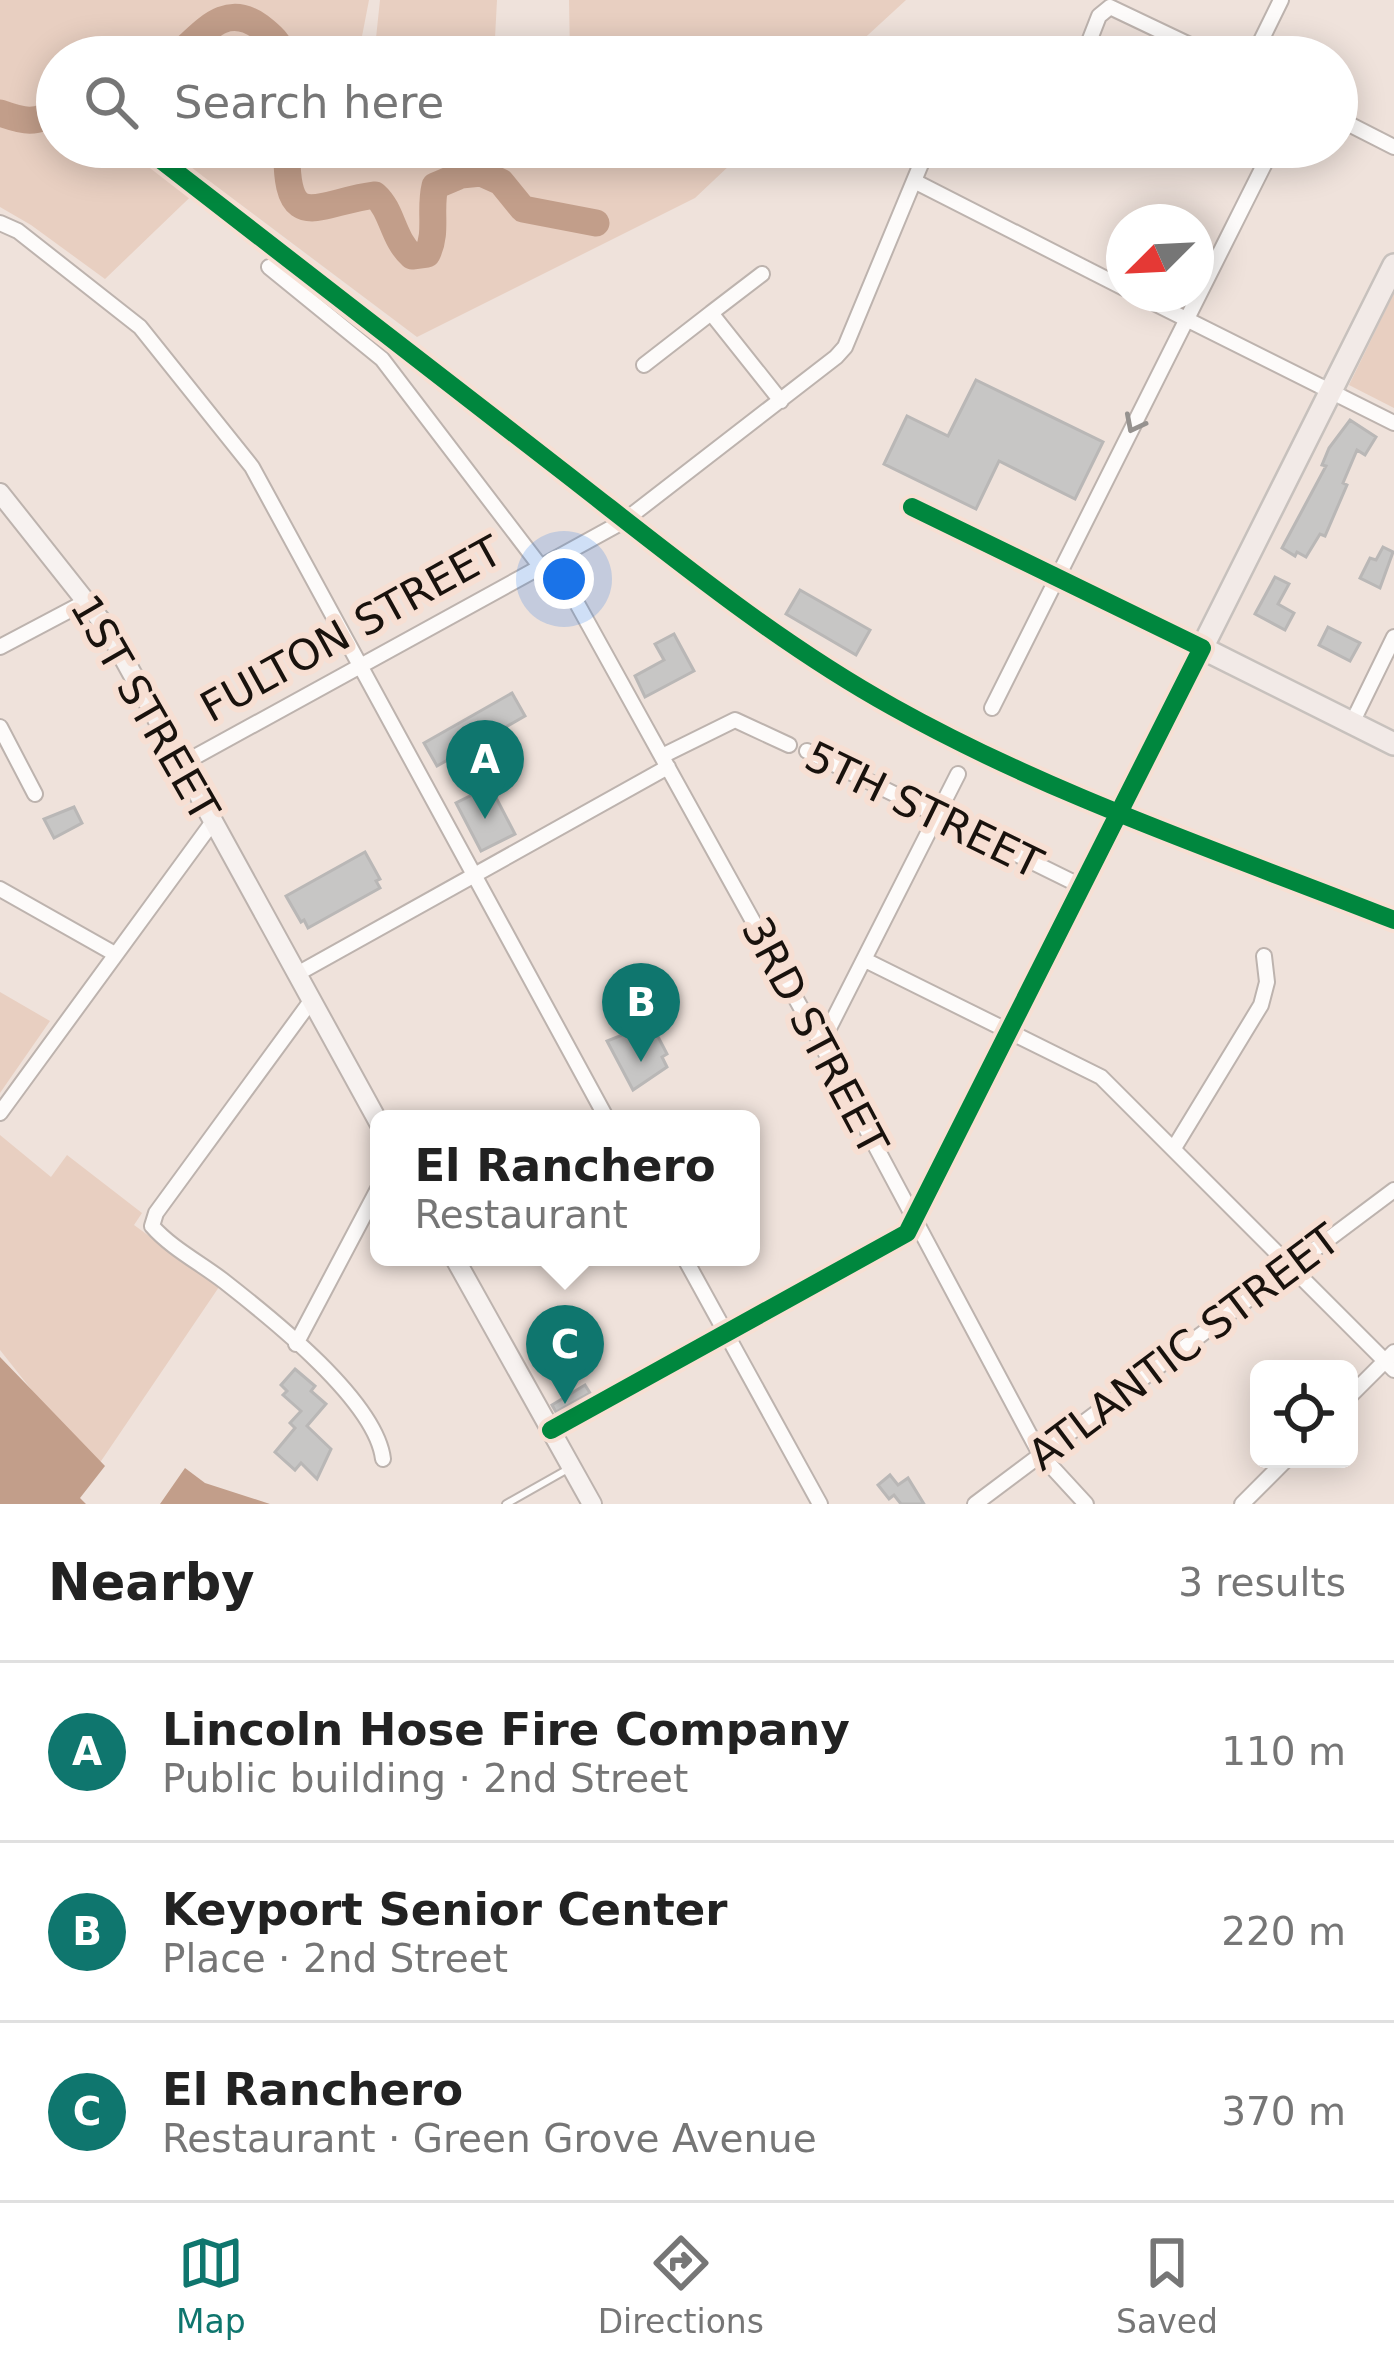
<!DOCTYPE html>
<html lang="en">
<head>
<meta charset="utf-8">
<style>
  :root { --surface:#fff; --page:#f6f6f6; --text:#222; --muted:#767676; --line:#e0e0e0; --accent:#0f766e }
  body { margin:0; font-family:"DejaVu Sans",sans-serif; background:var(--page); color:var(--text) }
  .controls { position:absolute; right:36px; bottom:36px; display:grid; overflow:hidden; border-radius:18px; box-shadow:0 6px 30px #0003 }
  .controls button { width:108px; height:108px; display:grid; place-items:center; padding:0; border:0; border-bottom:3px solid var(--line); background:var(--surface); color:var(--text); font:60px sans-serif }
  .compass { position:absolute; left:1106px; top:204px; width:108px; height:108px; border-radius:50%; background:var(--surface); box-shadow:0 6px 30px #0003; rotate:246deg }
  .you { position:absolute; left:564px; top:579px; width:42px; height:42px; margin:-30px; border:9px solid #fff; border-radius:50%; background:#1a73e8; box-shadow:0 0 0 18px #1a73e833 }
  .badge { display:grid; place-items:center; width:78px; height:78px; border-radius:50%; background:var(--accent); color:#fff; font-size:39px; font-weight:700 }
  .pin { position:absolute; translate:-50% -99px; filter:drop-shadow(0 3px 6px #0008) }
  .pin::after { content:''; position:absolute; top:63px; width:42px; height:36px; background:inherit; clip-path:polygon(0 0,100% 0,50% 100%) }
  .popup { position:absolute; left:370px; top:1110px; width:390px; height:156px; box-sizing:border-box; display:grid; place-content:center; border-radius:18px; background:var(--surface); filter:drop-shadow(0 3px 9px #0005); font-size:39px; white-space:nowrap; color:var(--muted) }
  .popup b { font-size:45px; color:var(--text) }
  .popup::after { content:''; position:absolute; left:50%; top:100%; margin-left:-24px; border:24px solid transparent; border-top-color:var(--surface) }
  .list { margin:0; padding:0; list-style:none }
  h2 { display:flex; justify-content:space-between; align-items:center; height:156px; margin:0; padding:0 48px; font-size:51px }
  h2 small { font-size:39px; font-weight:400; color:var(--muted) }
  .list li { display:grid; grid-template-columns:78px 1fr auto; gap:36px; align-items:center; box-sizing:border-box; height:180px; padding:0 48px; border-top:3px solid var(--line) }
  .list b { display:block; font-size:45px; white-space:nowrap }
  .list p { margin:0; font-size:39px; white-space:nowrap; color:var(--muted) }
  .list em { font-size:39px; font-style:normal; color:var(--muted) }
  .icon { flex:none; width:66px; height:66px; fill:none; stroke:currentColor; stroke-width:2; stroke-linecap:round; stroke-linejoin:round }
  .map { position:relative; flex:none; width:1394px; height:1504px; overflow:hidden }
  .search { position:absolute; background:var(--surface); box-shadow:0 6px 30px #0003; left:36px; right:36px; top:36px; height:132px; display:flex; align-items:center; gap:30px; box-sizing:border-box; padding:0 42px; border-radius:66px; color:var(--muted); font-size:45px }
  .sheet { height:696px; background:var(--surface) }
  nav { display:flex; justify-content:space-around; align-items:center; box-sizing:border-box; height:168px; border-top:3px solid var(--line); background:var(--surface); font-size:33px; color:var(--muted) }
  nav a { display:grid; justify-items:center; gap:6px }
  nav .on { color:var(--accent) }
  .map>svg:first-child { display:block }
  .green { fill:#e8cfc1 }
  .water { fill:#c29e8a }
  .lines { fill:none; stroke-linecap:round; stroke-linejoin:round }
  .river { stroke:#c29e8a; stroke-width:27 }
  .building { fill:#c7c6c5; stroke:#b9b7b6; stroke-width:3 }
  .lane-casing { stroke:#bdb3ae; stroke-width:10 }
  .street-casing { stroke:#bdb3ae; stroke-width:18 }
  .secondary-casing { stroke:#bdb3ae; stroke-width:22 }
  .primary-casing { stroke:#c7c1bd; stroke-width:26 }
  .lane { stroke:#fdfbfa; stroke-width:6 }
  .street { stroke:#fdfbfa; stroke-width:14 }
  .secondary { stroke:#f7f2f0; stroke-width:18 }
  .primary { stroke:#f2eae7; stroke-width:21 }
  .cycleway-casing { stroke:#f7dfd3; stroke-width:26 }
  .cycleway { stroke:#00873e; stroke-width:18 }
  .oneway { stroke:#96928f }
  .labels { text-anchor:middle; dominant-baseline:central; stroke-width:12; stroke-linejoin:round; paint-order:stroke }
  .street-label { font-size:42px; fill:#19120d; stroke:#f7dfd3 }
</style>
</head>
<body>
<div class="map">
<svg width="1394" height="1504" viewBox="0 0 1394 1504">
  <rect width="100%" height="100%" fill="#efe2db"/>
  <path class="green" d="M0 0H369L358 57H57V147H749L695 198 417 337 208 180 105 279 31 225 0 207Z
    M380 0H497L494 57H374Z
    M569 0H906L844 57H570Z
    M1394 293V408L1349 385Z
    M0 992 50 1021 0 1093Z
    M0 1135 51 1177 67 1155 142 1213 134 1225 219 1287 95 1470 0 1350Z"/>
  <path class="water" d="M0 1357 105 1466 80 1498 86 1504H0Z
    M185 1468 205 1483 270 1504H160Z"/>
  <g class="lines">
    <path class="river" d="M175 57C202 36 223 1 259 26 271 35 280 43 284 57
      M0 113C22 121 38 126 57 108
      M287 147C285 238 318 202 375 195 393 211 392 238 412 256L427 254C438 232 429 210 435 186L461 175 481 173 501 182 523 209 596 223"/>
  </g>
  <path class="building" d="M976 380 1103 442 1075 499 999 461 976 509 884 464 907 416 948 436Z
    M1350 420 1376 437 1365 455 1357 450 1343 483 1347 485 1325 536 1320 534 1306 557 1297 552 1295 556 1282 548 1326 466 1322 465 1329 448Z
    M1383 547 1393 552 1380 588 1360 578 1370 558 1376 560Z
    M1275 577 1289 584 1278 604 1294 613 1285 630 1255 614Z
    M800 590 870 630 856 655 786 614Z
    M1328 627 1360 643 1350 661 1319 645Z
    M674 634 694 671 645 697 635 676 664 660 655 644Z
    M512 693 525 716 437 766 424 743Z
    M490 786 515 834 481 851 456 803Z
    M74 807 82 823 54 838 44 819Z
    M365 852 380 879 376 881 380 888 308 928 304 920 301 922 286 896Z
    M645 1026 648 1032 654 1029 667 1054 662 1057 667 1067 633 1090 607 1041Z
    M295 1369 315 1386 311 1391 326 1404 307 1426 331 1449 317 1479 301 1463 295 1470 275 1452 295 1428 290 1423 301 1411 283 1395 287 1391 281 1385Z
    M585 1385 590 1393 556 1412 552 1405Z
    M890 1475 898 1485 908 1478 924 1504H901L894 1495 889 1499 878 1485Z"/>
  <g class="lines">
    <g class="lane-casing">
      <path id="lane" d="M506 1504 568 1469"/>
    </g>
    <g class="street-casing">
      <path id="street" d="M1083 57 1099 16 1110 7 1215 57
        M1253 57 1281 0
        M1337 118 1394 147
        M914 181 1124 288
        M0 223 18 231 140 327 252 467 607 1119
        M269 267 382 359 540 566
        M1136 294 1394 423
        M711 313 762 274
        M644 365 711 313 781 401
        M912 507 1202 648
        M553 560 821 1044 1040 1454 1086 1504
        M0 647 87 601
        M992 708 1273 147
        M1352 723 1394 637
        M0 727 35 794
        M807 751 1081 886
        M662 756 735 720 789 745
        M182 764 624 521 836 357 845 347 928 147
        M0 889 115 954
        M865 960 1101 1077 1394 1370
        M297 974 668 767
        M311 1001 156 1213 152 1226C171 1248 202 1264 225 1282 271 1318 376 1401 383 1459
        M821 1044 958 774
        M0 1113 212 823
        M1174 1148 1261 1005 1267 982 1264 956
        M684 1257 820 1504
        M296 1344 379 1187
        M1349 1397 1394 1352
        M975 1504 1394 1190
        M1242 1504 1287 1459"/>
    </g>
    <g class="secondary-casing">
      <path id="secondary" d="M0 493 107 628 379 1123
        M454 1257 592 1504
        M551 1430 907 1233 1202 648"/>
    </g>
    <g class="primary-casing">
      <path id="primary" d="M1394 265 1202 648 1394 744"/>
    </g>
    <use href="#lane" class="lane"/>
    <use href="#street" class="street"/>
    <use href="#secondary" class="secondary"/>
    <use href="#primary" class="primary"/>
    <g class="cycleway-casing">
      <path id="cycleway" d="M144 147C283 255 422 362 561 470 668 553 774 641 893 707 1050 795 1227 854 1394 920
        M551 1430 907 1233 1202 648 912 507"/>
    </g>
    <use href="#cycleway" class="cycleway"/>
  </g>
  <defs><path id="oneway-chevron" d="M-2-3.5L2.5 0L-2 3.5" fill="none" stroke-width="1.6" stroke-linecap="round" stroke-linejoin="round" transform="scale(3)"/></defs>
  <use class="oneway" href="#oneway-chevron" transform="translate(1134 424) rotate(117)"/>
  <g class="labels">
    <g class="street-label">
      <text transform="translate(351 629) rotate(-29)">FULTON STREET</text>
      <text transform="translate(145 708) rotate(60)">1ST STREET</text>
      <text transform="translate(924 810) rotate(26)">5TH STREET</text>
      <text transform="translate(815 1036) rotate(62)">3RD STREET</text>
      <text transform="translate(1184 1347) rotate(-37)">ATLANTIC STREET</text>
    </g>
  </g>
</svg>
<div class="controls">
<button><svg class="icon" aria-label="locate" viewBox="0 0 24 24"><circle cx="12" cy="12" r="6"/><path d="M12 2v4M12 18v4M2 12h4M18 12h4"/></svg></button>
</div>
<svg class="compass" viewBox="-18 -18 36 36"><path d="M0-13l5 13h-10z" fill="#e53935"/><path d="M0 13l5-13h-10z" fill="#767676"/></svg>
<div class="you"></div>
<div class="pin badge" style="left:485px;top:819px">A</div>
<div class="pin badge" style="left:641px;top:1062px">B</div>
<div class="pin badge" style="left:565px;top:1404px">C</div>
<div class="popup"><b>El Ranchero</b>Restaurant</div>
<div class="search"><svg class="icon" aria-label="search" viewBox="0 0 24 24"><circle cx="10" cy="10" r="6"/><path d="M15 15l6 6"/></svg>Search here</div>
</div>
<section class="sheet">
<h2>Nearby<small>3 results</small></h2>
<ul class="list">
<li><span class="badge">A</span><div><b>Lincoln Hose Fire Company</b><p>Public building · 2nd Street</p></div><em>110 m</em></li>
<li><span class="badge">B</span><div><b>Keyport Senior Center</b><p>Place · 2nd Street</p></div><em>220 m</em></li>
<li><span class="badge">C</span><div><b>El Ranchero</b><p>Restaurant · Green Grove Avenue</p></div><em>370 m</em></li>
</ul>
</section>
<nav>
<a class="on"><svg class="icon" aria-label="map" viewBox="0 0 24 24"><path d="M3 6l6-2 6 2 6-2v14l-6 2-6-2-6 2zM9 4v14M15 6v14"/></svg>Map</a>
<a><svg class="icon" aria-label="directions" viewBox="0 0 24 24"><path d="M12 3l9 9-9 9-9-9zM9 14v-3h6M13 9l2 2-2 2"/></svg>Directions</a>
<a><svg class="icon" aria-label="saved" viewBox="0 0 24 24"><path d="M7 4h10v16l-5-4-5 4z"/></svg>Saved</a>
</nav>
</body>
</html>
